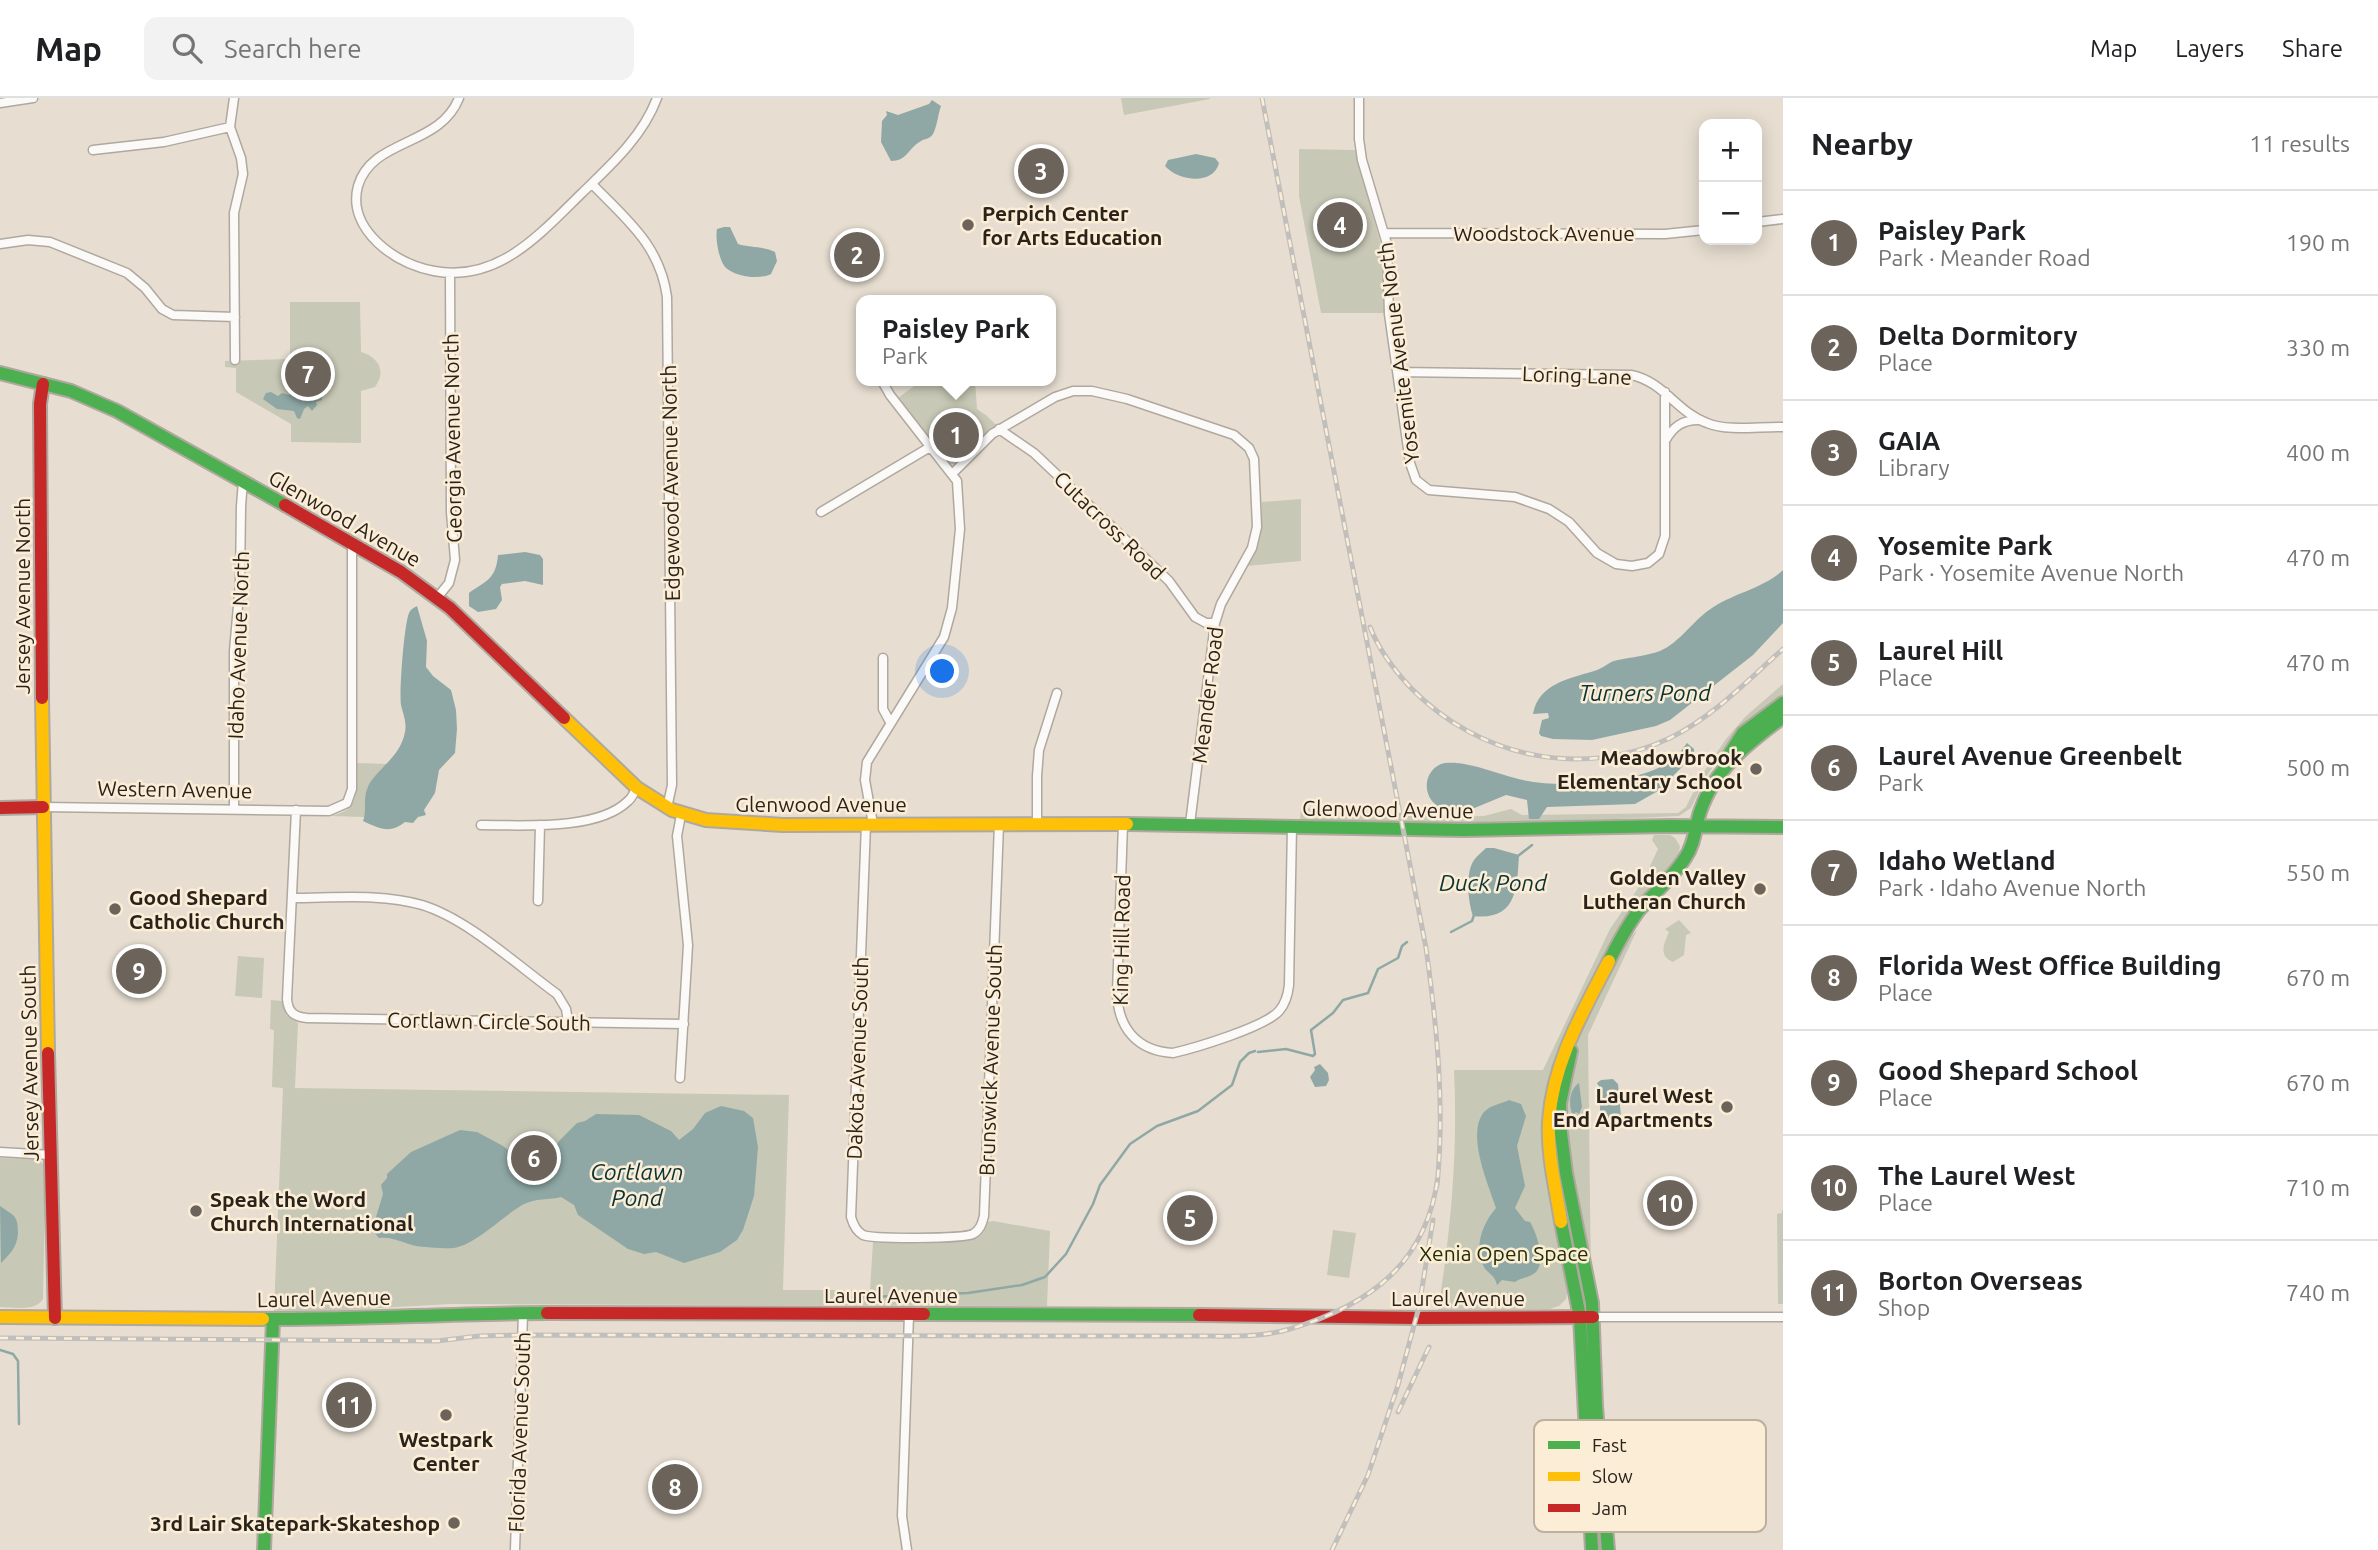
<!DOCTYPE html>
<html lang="en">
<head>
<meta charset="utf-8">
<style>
  :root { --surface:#fff; --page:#f2f2f2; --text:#202124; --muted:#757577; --line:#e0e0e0; --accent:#6c645b }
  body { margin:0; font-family:Ubuntu,sans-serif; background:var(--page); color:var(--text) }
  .controls { position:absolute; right:21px; top:21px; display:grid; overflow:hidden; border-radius:14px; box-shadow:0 4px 18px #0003 }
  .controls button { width:63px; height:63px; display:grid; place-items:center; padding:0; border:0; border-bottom:2px solid var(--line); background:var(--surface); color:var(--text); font:35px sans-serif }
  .you { position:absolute; left:943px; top:574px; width:24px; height:24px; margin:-18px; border:5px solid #fff; border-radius:50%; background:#1a73e8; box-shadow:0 0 0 10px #1a73e833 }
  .badge { display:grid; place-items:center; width:46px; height:46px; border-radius:50%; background:var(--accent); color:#fff; font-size:23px; font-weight:700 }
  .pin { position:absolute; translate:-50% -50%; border:4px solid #fff; box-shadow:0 2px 7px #0006 }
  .popup { position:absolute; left:856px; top:197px; width:200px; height:91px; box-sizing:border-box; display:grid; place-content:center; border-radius:14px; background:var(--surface); filter:drop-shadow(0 2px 5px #0005); font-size:23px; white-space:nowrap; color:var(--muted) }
  .popup b { font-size:26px; color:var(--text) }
  .popup::after { content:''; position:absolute; left:50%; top:100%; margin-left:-14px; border:14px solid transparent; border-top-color:var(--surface) }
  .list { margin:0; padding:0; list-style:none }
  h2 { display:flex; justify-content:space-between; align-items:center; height:91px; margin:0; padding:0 28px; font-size:30px }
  h2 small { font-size:23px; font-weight:400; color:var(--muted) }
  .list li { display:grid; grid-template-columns:46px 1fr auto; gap:21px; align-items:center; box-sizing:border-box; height:105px; padding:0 28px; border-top:2px solid var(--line) }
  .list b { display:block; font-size:26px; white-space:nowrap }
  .list p { margin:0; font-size:23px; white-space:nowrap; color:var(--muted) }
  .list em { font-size:23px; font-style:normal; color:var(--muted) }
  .icon { flex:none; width:38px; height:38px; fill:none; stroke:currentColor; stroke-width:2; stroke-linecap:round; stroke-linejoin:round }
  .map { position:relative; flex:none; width:1783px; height:1452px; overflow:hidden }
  header { display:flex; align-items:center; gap:42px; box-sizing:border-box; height:98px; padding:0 35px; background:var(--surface); border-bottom:2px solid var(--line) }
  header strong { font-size:33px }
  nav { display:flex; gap:38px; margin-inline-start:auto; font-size:24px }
  .search { width:490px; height:63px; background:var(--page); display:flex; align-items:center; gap:18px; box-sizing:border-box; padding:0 24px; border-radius:14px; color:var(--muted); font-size:26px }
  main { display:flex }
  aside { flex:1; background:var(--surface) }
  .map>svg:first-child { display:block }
  .green { fill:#c7c8b5 }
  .water { fill:#8fa8a5 }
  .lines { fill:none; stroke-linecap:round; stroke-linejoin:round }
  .stream { stroke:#8fa8a5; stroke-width:2.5 }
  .street-casing { stroke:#afa89e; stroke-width:11 }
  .fast-casing { stroke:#afa89e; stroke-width:16 }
  .slow-casing { stroke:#afa89e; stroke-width:16 }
  .jam-casing { stroke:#afa89e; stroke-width:16 }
  .street { stroke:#fbfaf8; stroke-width:8 }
  .fast { stroke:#4caf50; stroke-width:12 }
  .slow { stroke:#ffc107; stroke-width:12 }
  .jam { stroke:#c62828; stroke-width:12 }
  .rail-casing { stroke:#c1bfbc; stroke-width:5 }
  .rail { stroke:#fcedd6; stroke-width:2.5; stroke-dasharray:8; stroke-linecap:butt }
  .poi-dot { fill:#6c645b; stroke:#fcedd6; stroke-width:2.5 }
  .labels { text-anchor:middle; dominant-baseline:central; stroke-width:5; stroke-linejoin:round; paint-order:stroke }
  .poi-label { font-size:21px; font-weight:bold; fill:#29231b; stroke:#fcedd6; text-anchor:end }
  .street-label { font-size:21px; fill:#29231b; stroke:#fcedd6 }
  .park-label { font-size:21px; fill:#212f00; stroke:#fcedd6 }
  .water-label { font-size:23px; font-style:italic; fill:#0a3436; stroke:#fcedd6 }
  .key { fill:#fcedd6; stroke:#bdb09e; stroke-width:2 }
  .key-label { font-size:19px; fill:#29231b }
</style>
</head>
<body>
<header>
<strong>Map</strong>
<div class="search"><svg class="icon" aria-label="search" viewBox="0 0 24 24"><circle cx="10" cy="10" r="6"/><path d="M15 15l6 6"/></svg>Search here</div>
<nav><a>Map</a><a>Layers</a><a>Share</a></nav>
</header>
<main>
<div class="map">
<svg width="1783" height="1452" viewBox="0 0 1783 1452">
  <rect width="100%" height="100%" fill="#e7ded1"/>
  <path class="green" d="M1121 0H1210V1L1124 17Z
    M1299 51 1355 52 1382 151 1384 215H1321L1299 98Z
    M290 204H360L361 254C378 259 387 273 375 289L361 293V345L291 344V326L236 294V270L225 269V263L290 261Z
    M921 283H975L977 311 986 317 996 327 956 366H951L946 361 898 300Z
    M1301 401V463L1247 468 1261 436 1262 404Z
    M1783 586V602L1730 644 1706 679 1691 710 1679 718 1616 721 1404 726 1403 717 1427 715 1453 719 1484 718 1511 711 1522 717 1678 715 1686 709 1703 675 1726 641 1745 619Z
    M357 665 389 666 367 690 365 719 330 718C361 713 357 690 357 665Z
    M1301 710C1333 712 1364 720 1397 718L1398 726 1300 722Z
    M1654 737H1670L1675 740 1680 748 1678 760 1638 803 1616 834 1552 979 1558 1117 1568 1188 1566 1201 1559 1208 1550 1211 1438 1212C1451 1132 1458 1053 1454 972H1543L1610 831 1643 783 1658 751 1652 742Z
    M1679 822 1691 835 1686 837 1684 857 1673 864C1658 858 1664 846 1669 834L1665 831Z
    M1637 832 1588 937 1591 1185 1586 1168 1563 1019 1574 952 1579 939 1624 845Z
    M238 858 264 860 262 900 235 898Z
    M271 902 282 903 286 917 298 925 295 990 789 997 783 1192H870L873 1144 967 1143 983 1135 988 1124 993 1123 1050 1133 1047 1208 450 1206 326 1213H274L283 990 272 989 274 932 270 931Z
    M0 1060 38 1061 44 1067 45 1098 43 1201C35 1214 14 1209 0 1209Z
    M1782 1112H1783V1206H1778L1777 1116 1782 1115Z
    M1333 1132 1356 1135 1349 1180 1327 1177Z"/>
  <path class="water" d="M932 2 941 8C938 16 937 29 933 36 929 42 924 40 918 45 908 52 906 63 891 63L881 44 882 23 887 17 886 13 898 17 929 6Z
    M1196 56 1215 60 1219 65C1213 88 1178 83 1165 68L1168 62Z
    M724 129H730L738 146C750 150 765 148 775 154L777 163 771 176C759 182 737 179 726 170 719 163 715 141 717 131Z
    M305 270 318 272 317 290 322 291V302L316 304 317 307 312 313 308 308 304 311 300 321 297 320 294 313 277 311 263 301 266 295 271 294 278 298 282 295 289 297 293 293H297L298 278 301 271Z
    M525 454 540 457 543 461V487L525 483 502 486 500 489 502 502 496 511 478 514 469 508V495C485 483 496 482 498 457Z
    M1783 472V525L1753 557 1670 622 1656 628 1592 642 1553 641 1541 638 1539 635 1542 622 1549 620 1548 615 1533 616C1539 585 1569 581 1594 573 1603 571 1609 563 1618 562 1632 559 1646 558 1660 553 1679 545 1692 524 1709 512 1732 495 1763 491 1783 472Z
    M417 508 427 543 426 569 433 578 451 592 456 612 457 631 455 655 439 672 435 695 424 712 426 717 418 719 413 725 405 724C390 736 380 731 363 723 367 713 363 701 367 691 374 672 400 661 405 634 407 624 403 616 401 607 399 595 404 527 409 515 411 511 412 511 417 508Z
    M1687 645 1694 651V657L1658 693 1635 706 1547 709 1539 721H1529L1527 702 1506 697 1472 711H1456L1450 714C1444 711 1436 708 1432 703 1421 689 1428 668 1445 665 1468 662 1505 679 1528 683 1563 690 1645 685 1673 661 1679 657 1683 650 1687 645Z
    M1486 750H1494L1519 757C1517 790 1517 823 1473 818 1468 804 1465 775 1474 762 1477 758 1482 754 1486 750Z
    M1320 966 1328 975 1329 982 1326 988 1315 989 1310 979 1315 972 1314 969Z
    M1613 981 1618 986 1621 1019 1612 1025 1600 1013V990L1597 985 1601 982Z
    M1579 985 1582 1009 1579 1016 1576 1014 1573 1017C1568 1007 1569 992 1579 985Z
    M1509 1002 1521 1006 1526 1018 1517 1048 1525 1088 1515 1110 1525 1123 1530 1124C1537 1135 1546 1164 1536 1174 1529 1180 1522 1179 1515 1184L1502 1182 1497 1187C1495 1177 1488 1176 1484 1169 1473 1149 1483 1125 1496 1110 1488 1086 1466 1036 1484 1014 1490 1007 1501 1006 1509 1002Z
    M721 1008 744 1013 753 1020 758 1049 754 1098 743 1132 737 1142 720 1154 684 1165 656 1154 644 1156 628 1151 578 1117 574 1107 561 1099C545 1103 535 1099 519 1109 501 1120 476 1146 454 1150 447 1151 423 1149 416 1148 404 1145 391 1138 379 1140L372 1132 383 1096 381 1087 387 1080V1076L411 1054 460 1032 477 1034 503 1048 525 1065H536L552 1056 559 1043 577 1025 585 1023 596 1016 639 1017 671 1033 679 1042 693 1031 705 1015Z
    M0 1108C14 1118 18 1117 18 1135 17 1149 11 1155 1 1165Z
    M1655 1377C1675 1381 1678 1400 1673 1417 1667 1420 1660 1426 1653 1426 1629 1427 1632 1395 1637 1381L1642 1378Z"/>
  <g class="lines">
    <path class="stream" d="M1518 758 1532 747
      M1451 834 1472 823 1475 814
      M1258 954 1286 951 1313 958 1315 956 1311 932 1333 915 1343 902 1368 895 1378 871 1398 860 1402 848 1407 844
      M847 1200 968 1195 1022 1187 1045 1179 1066 1156 1093 1106 1100 1087 1130 1046 1157 1028 1198 1013 1232 987 1240 964 1249 955 1255 953
      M0 1252 13 1256 18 1263 19 1326"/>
    <g class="street-casing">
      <path id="street" d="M234 0 230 29 241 60 243 76 234 115 235 262
        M459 0C440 49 372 40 358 88 352 110 362 130 378 145 393 159 413 169 434 173 498 185 540 136 582 95 611 67 643 38 657 0
        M1359 0V41L1362 62 1387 146 1389 216 1410 365 1416 382 1429 392 1515 399 1549 411 1569 424 1597 455 1616 466 1632 468 1648 465 1659 456 1665 438V294
        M0 5 33 0
        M93 52 164 44 230 29
        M592 86C626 121 660 147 667 199L672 687 667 710
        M1757 124 1783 121
        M1384 135 1665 136 1704 132
        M0 146 28 142 50 144 127 175 145 190 162 211 173 217 235 219
        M1398 274 1631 277C1663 283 1678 315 1707 325 1729 334 1760 328 1783 329
        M999 331 1034 355 1169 483 1195 519 1206 525H1215
        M1665 343C1673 329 1682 322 1698 322
        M953 375 992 336 1055 299 1073 293H1092L1127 301 1234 337 1249 350 1254 361 1257 429 1252 450 1221 506 1215 525 1190 726
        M821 414 930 349
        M437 500 449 485 455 462 451 414 450 176
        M883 560V611L890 624
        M43 709 329 713 347 705 352 691V445
        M234 711V553L240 485 241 408 243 383
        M296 712 287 901C288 914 294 919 307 920L684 926
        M866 726 851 1119C853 1126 856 1133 863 1137 872 1141 963 1141 973 1136 980 1132 982 1126 984 1118L999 726
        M873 726 865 682 867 664 944 539 952 510 960 431 957 383 890 297 882 283
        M1037 726V678L1039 652 1057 595
        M1123 726 1117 895C1118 930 1137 953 1173 955 1195 950 1265 929 1279 913 1286 905 1288 897 1289 887L1292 728
        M481 727C521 727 598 733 628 703 632 700 634 694 637 690
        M292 800C334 800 381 795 422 807 468 821 518 868 557 896L566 911 568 923
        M538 803 540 727
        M680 980 688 847 677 738 681 717
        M0 1054 51 1057
        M1593 1219H1783
        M515 1452 523 1216
        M907 1452 902 1418 909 1217"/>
    </g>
    <g class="fast-casing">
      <path id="fast" d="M0 275 71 293 117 313 285 407
        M1727 660 1743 635 1783 605
        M1127 726 1464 732 1670 728 1783 729
        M1609 863C1618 845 1627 828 1639 812 1654 795 1673 779 1685 760 1695 746 1695 729 1700 714 1714 671 1748 645 1783 619
        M1571 953 1560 1005V1027L1566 1075 1592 1205 1596 1308 1608 1452
        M1561 1124 1580 1219 1592 1452
        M924 1216 1199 1217
        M263 1221C357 1222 452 1215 547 1215
        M264 1452 273 1222"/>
    </g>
    <g class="slow-casing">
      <path id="slow" d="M42 600 48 955
        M564 620 637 690 672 712 706 722 783 727 1127 726
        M1561 1124C1556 1091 1547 1056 1549 1023 1553 964 1583 914 1609 863
        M0 1219 263 1221"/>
    </g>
    <g class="jam-casing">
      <path id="jam" d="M285 407 401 474 450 510 564 620
        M42 600 40 306 43 286
        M0 710 43 709
        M48 955 55 1220
        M547 1215 924 1216
        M1199 1217 1416 1220 1593 1219"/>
    </g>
    <use href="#street" class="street"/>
    <use href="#fast" class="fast"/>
    <use href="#slow" class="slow"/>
    <use href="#jam" class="jam"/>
    <g class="rail-casing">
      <path id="rail" d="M1262 0 1426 850C1437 929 1445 1008 1437 1088
        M1370 529C1379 552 1394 572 1411 590 1478 659 1582 682 1670 640 1713 619 1748 582 1783 551
        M0 1240 437 1243 479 1238 523 1237C701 1237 879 1238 1058 1238 1104 1238 1150 1238 1196 1238 1227 1238 1260 1240 1290 1231 1370 1207 1427 1165 1438 1078
        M1398 1314 1429 1249
        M1332 1452 1368 1377 1398 1287 1419 1209 1433 1122"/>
    </g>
    <use href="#rail" class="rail"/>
  </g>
  <g class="poi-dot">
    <circle cx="968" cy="127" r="7"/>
    <circle cx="1756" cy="671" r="7"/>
    <circle cx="1760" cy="791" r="7"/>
    <circle cx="115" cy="811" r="7"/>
    <circle cx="1727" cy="1009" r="7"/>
    <circle cx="196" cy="1113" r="7"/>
    <circle cx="446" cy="1317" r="7"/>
    <circle cx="454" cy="1425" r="7"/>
  </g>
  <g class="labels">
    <g class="poi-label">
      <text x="982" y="115" text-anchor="start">Perpich Center<tspan x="982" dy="24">for Arts Education</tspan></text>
      <text x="1742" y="659">Meadowbrook<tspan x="1742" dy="24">Elementary School</tspan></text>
      <text x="1746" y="779">Golden Valley<tspan x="1746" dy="24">Lutheran Church</tspan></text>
      <text x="129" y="799" text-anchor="start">Good Shepard<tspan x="129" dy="24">Catholic Church</tspan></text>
      <text x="1713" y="997">Laurel West<tspan x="1713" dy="24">End Apartments</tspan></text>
      <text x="210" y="1101" text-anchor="start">Speak the Word<tspan x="210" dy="24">Church International</tspan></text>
      <text x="446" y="1341" text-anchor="middle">Westpark<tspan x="446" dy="24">Center</tspan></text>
      <text x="440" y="1425">3rd Lair Skatepark-Skateshop</text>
    </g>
    <g class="street-label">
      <text x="1544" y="135">Woodstock Avenue</text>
      <text transform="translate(1398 255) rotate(-97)">Yosemite Avenue North</text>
      <text transform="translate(1577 277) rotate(2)">Loring Lane</text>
      <text transform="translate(452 340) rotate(-91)">Georgia Avenue North</text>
      <text transform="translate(670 385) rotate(-91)">Edgewood Avenue North</text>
      <text transform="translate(345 420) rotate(30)">Glenwood Avenue</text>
      <text transform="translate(1110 427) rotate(44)">Cutacross Road</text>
      <text transform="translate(22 498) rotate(-90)">Jersey Avenue North</text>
      <text transform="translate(238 547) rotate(-88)">Idaho Avenue North</text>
      <text transform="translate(1207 597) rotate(-83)">Meander Road</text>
      <text transform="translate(175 691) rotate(1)">Western Avenue</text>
      <text x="821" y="706">Glenwood Avenue</text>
      <text transform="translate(1388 711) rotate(1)">Glenwood Avenue</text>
      <text transform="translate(1121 842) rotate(-89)">King Hill Road</text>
      <text transform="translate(489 923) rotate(1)">Cortlawn Circle South</text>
      <text transform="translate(857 960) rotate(-88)">Dakota Avenue South</text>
      <text transform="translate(990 962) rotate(-88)">Brunswick Avenue South</text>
      <text transform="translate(29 965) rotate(-91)">Jersey Avenue South</text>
      <text x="891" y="1197">Laurel Avenue</text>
      <text transform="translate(324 1200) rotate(-1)">Laurel Avenue</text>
      <text x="1458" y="1200">Laurel Avenue</text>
      <text transform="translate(519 1334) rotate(-88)">Florida Avenue South</text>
    </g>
    <g class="park-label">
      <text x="1504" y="1155">Xenia Open Space</text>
    </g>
    <g class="water-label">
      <text x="1645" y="594">Turners Pond</text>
      <text x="1493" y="784">Duck Pond</text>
      <text x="637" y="1073">Cortlawn<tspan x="637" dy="26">Pond</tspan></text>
    </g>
  </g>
  <rect x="1534" y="1322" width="232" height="112" rx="10" class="key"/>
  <rect x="1548" y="1343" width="32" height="8" fill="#4caf50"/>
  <rect x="1548" y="1374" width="32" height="9" fill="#ffc107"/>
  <rect x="1548" y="1406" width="32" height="8" fill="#c62828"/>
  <g class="key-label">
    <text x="1592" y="1354">Fast</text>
    <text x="1592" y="1385">Slow</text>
    <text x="1592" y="1417">Jam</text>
  </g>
</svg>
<div class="controls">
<button>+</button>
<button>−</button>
</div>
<div class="you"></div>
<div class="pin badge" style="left:956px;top:337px">1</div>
<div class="popup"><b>Paisley Park</b>Park</div>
<div class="pin badge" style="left:857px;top:157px">2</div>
<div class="pin badge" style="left:1041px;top:73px">3</div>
<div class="pin badge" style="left:1340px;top:127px">4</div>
<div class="pin badge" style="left:1190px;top:1120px">5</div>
<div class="pin badge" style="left:534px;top:1060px">6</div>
<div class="pin badge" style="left:308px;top:276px">7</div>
<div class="pin badge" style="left:675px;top:1389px">8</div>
<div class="pin badge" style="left:139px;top:873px">9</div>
<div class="pin badge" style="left:1670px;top:1105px">10</div>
<div class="pin badge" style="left:349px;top:1307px">11</div>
</div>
<aside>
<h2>Nearby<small>11 results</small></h2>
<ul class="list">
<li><span class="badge">1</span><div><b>Paisley Park</b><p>Park · Meander Road</p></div><em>190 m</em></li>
<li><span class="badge">2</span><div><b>Delta Dormitory</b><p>Place</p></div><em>330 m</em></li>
<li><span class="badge">3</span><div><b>GAIA</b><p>Library</p></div><em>400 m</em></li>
<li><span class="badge">4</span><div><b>Yosemite Park</b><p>Park · Yosemite Avenue North</p></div><em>470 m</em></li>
<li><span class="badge">5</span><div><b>Laurel Hill</b><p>Place</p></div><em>470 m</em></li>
<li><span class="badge">6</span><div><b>Laurel Avenue Greenbelt</b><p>Park</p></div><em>500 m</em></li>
<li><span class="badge">7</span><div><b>Idaho Wetland</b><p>Park · Idaho Avenue North</p></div><em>550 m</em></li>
<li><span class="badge">8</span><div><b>Florida West Office Building</b><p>Place</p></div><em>670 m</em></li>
<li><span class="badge">9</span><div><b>Good Shepard School</b><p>Place</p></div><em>670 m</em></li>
<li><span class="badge">10</span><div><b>The Laurel West</b><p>Place</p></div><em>710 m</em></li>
<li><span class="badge">11</span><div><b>Borton Overseas</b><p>Shop</p></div><em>740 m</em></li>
</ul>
</aside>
</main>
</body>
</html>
